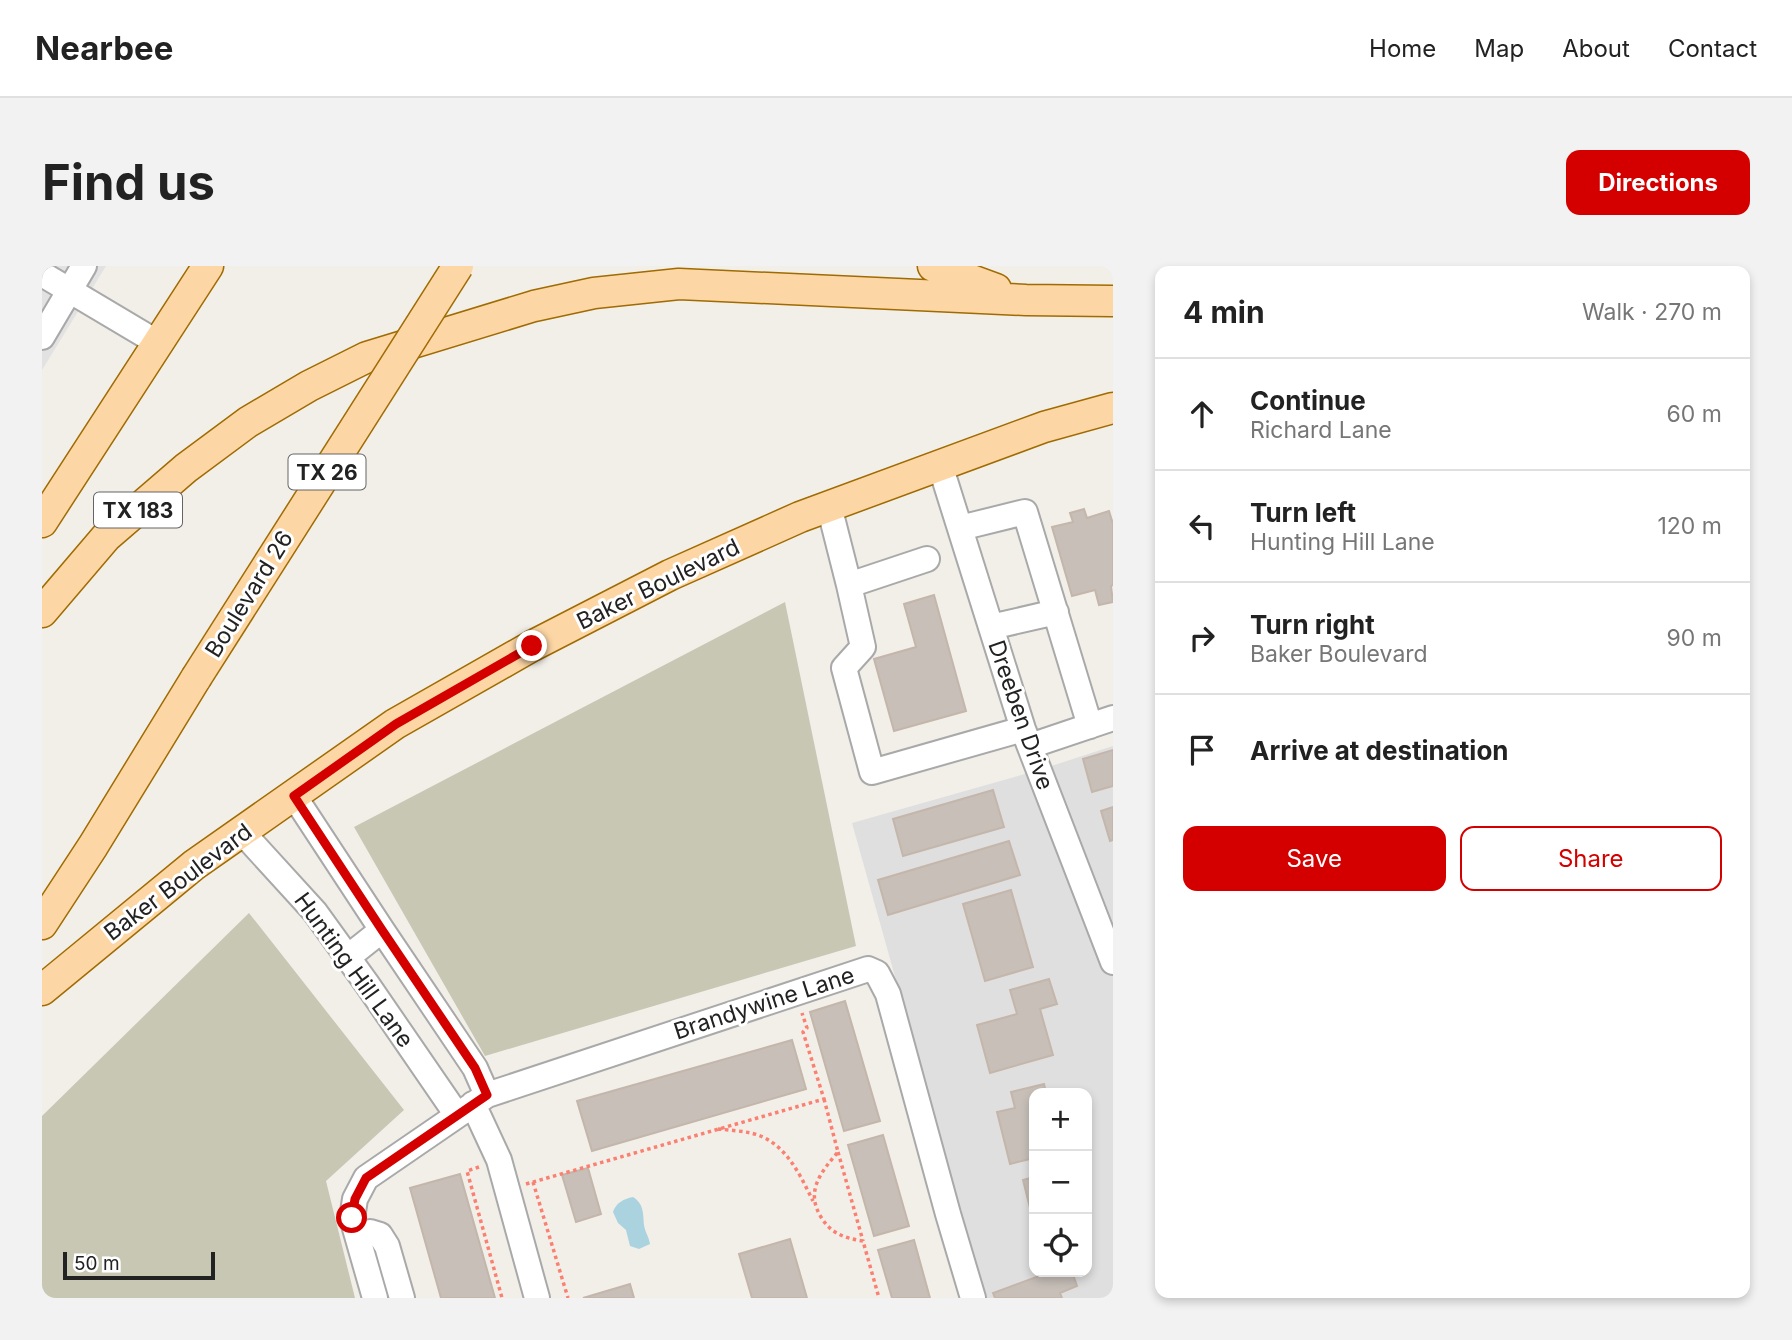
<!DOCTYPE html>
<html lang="en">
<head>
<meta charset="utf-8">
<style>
  :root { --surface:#fff; --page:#f2f2f2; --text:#222; --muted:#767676; --line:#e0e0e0; --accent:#d40000 }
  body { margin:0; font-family:Inter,sans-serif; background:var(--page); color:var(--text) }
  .controls { position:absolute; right:21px; bottom:21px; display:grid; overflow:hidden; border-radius:14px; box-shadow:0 4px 10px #0003 }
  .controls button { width:63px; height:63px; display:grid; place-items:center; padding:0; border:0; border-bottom:2px solid var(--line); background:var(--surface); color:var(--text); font:35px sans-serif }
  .scale { position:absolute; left:21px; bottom:18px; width:152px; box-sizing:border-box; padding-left:7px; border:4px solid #222; border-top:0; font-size:19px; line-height:24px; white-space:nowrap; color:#222; -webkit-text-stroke:5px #fff; paint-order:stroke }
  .stop { position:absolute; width:21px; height:21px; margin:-16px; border:5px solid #d40000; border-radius:50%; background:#fff }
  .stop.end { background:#d40000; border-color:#fff; box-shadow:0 2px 7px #0008 }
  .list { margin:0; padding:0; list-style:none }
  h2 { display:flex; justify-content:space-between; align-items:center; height:91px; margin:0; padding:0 28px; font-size:30px }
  h2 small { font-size:23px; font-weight:400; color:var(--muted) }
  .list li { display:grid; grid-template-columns:46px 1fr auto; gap:21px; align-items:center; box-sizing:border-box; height:112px; padding:0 28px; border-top:2px solid var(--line) }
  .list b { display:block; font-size:26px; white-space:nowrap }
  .list p { margin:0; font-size:23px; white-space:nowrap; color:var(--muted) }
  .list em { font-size:23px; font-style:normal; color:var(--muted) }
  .actions { display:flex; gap:14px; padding:21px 28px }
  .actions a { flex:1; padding:16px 0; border:2px solid var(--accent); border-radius:14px; text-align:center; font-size:24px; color:var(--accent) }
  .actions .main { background:var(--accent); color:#fff }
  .icon { flex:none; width:38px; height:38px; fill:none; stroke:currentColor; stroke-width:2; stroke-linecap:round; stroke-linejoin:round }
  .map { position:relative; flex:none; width:1071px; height:1032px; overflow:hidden; border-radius:14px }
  header { display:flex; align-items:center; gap:42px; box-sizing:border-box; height:98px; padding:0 35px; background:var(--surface); border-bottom:2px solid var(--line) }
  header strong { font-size:33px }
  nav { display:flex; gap:38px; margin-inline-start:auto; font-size:24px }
  .intro { display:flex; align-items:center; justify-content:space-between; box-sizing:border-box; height:168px; padding:0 42px }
  h1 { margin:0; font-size:49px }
  .button { padding:18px 32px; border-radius:14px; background:var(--accent); color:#fff; font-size:24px; font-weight:700 }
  main { display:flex; gap:42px; padding:0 42px }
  aside { flex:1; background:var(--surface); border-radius:14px; box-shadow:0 4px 10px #0003 }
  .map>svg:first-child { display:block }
  .residential { fill:#e0dfdf; fill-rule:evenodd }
  .construction { fill:#c7c7b4 }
  .parking { fill:#e2e2e2 }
  .water { fill:#aad3df }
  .building { fill:#c7bfb8; stroke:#c4b6ab; stroke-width:2 }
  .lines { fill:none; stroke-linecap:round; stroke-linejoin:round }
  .minor-casing { stroke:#a9a9a9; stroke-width:28 }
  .major-casing { stroke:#a06b00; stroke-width:33 }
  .path { stroke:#fa8072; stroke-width:3.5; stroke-dasharray:3.5 3.5; stroke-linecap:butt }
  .minor { stroke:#fff; stroke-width:24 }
  .major { stroke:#fcd6a4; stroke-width:30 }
  .major-bridge-casing { stroke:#a06b00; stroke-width:33; stroke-linecap:butt }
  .major-bridge { stroke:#fcd6a4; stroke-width:30 }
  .route { stroke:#d40000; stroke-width:9 }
  .labels { text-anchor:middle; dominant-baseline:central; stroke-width:6; stroke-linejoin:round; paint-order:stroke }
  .shield { fill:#fff; stroke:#646464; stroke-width:2 }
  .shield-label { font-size:21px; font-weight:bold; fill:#222 }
  .street-label { font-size:23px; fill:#222; stroke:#fff }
</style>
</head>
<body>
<header>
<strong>Nearbee</strong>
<nav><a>Home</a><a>Map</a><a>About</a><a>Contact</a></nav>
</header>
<div class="intro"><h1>Find us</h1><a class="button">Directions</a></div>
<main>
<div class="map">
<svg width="1071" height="1032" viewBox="0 0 1071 1032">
  <rect width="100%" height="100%" fill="#f2efe9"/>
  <path class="residential" d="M1071 480V1032H943L810 557 997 504ZM992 827H1045V1006H992Z"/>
  <path class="construction" d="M743 336 814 680 443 790 312 561Z
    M207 647 362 844 284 915 313 1032H0V850Z"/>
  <path class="parking" d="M0 0H64L0 104Z"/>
  <path class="water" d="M591 931C602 938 601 947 602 959 603 966 607 971 608 978L597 983 588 980 584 964 576 957 571 946C574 937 581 933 591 931Z"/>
  <path class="building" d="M1042 243 1045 252 1067 245 1071 258V319L1069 320 1071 336 1057 339 1053 324 1030 330 1010 261 1031 256 1028 247Z
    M892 329 924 445 852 465 832 393 874 381 862 338Z
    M1071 484V520L1050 526 1041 493Z
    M951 524 962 561 861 590 851 553Z
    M1071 541V574L1068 575 1059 545Z
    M967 575 978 609 846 649 836 614Z
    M969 624 991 701 943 715 921 638Z
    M1007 713 1015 738 998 743 1011 789 948 807 935 759 975 748 968 724Z
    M803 735 838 855 802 865 768 746Z
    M750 774 764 823 550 885 535 835Z
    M1002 818 1004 827H992V892L968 898 955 846 973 842 969 826Z
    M841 869 867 960 832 970 806 879Z
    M546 902 559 948 534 956 520 909Z
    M418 908 453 1032H399L368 922Z
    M992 911V958L981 914Z
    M748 973 765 1032H710L697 988Z
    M872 974 888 1032H850L836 984Z
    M1008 1006H1030L1035 1020 1018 1027 1020 1032H953L951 1027Z
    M588 1018 592 1032H541Z"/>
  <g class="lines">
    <g class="minor-casing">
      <path id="minor" d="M0 8 116 77
        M0 71 42 0
        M898 199 981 463 1071 696
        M787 240 807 319 885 293
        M918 262 983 246 1048 460
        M807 319 821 381 802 402 830 506 981 463
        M949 361 1014 346
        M988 480 1071 452
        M252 530 340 664 433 802 445 829
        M200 566 273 646 325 718 415 849
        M306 691 340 664
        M431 838 457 894 495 1032
        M316 970 328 966 338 969 345 980 360 1032
        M333 1032 310 952 313 933 324 912 445 829 826 703 835 707 846 728 906 948 931 1032"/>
    </g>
    <g class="major-casing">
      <path id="major" d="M891 0 954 23
        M0 256 166 0
        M0 346 64 271 144 202 206 156 267 120 325 91 492 40 552 27 637 18 984 34 1071 35
        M0 658 51 580 154 412
        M0 724 152 599 353 458 490 380 628 309 758 251 1002 161 1071 142"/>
    </g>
    <path class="path" d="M782 833 796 886C779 906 763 925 779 951 789 968 803 972 821 975L837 1032
      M676 863C687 864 699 865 709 867 743 875 757 907 771 935
      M796 886 821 975
      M437 901 425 905 460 1032
      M491 916 526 1032
      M484 918 782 833 761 766 765 762 760 747"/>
    <use href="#minor" class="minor"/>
    <use href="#major" class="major"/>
    <g class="major-bridge-casing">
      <path id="major-bridge" d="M154 412 416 0"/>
    </g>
    <use href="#major-bridge" class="major-bridge"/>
  </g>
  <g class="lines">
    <path class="route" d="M310 952 313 933 324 912 445 829 433 802 340 664 252 530 354 458 490 380"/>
  </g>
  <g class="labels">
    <g class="shield">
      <rect x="246.5" y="188.5" width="77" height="35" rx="5"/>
      <rect x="52" y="226.5" width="88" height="35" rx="5"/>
    </g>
    <g class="shield-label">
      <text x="285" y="206">TX 26</text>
      <text x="96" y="244">TX 183</text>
    </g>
    <g class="street-label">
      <text transform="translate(616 318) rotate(-26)">Baker Boulevard</text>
      <text transform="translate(207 328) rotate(-58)">Boulevard 26</text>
      <text transform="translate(979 449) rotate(71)">Dreeben Drive</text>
      <text transform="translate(136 616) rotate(-37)">Baker Boulevard</text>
      <text transform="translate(312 704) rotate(54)">Hunting Hill Lane</text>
      <text transform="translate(722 737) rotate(-18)">Brandywine Lane</text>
    </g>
  </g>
</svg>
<div class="controls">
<button>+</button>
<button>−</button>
<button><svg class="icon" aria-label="locate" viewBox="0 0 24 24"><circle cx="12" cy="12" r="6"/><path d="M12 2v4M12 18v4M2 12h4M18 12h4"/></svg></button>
</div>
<div class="scale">50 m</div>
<div class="stop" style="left:310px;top:952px"></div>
<div class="stop end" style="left:490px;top:380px"></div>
</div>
<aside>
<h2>4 min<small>Walk · 270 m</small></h2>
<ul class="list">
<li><svg class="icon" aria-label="ahead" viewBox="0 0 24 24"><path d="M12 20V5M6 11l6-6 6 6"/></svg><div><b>Continue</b><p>Richard Lane</p></div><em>60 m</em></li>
<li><svg class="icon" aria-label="left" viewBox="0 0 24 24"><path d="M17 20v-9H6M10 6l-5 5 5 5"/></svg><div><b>Turn left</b><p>Hunting Hill Lane</p></div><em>120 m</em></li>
<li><svg class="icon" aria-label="right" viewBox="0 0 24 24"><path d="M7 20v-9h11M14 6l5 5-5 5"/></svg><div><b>Turn right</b><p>Baker Boulevard</p></div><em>90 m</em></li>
<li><svg class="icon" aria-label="arrive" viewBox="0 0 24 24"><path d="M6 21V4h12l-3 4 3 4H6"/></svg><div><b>Arrive at destination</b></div></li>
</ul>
<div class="actions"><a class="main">Save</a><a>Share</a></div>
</aside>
</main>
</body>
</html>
